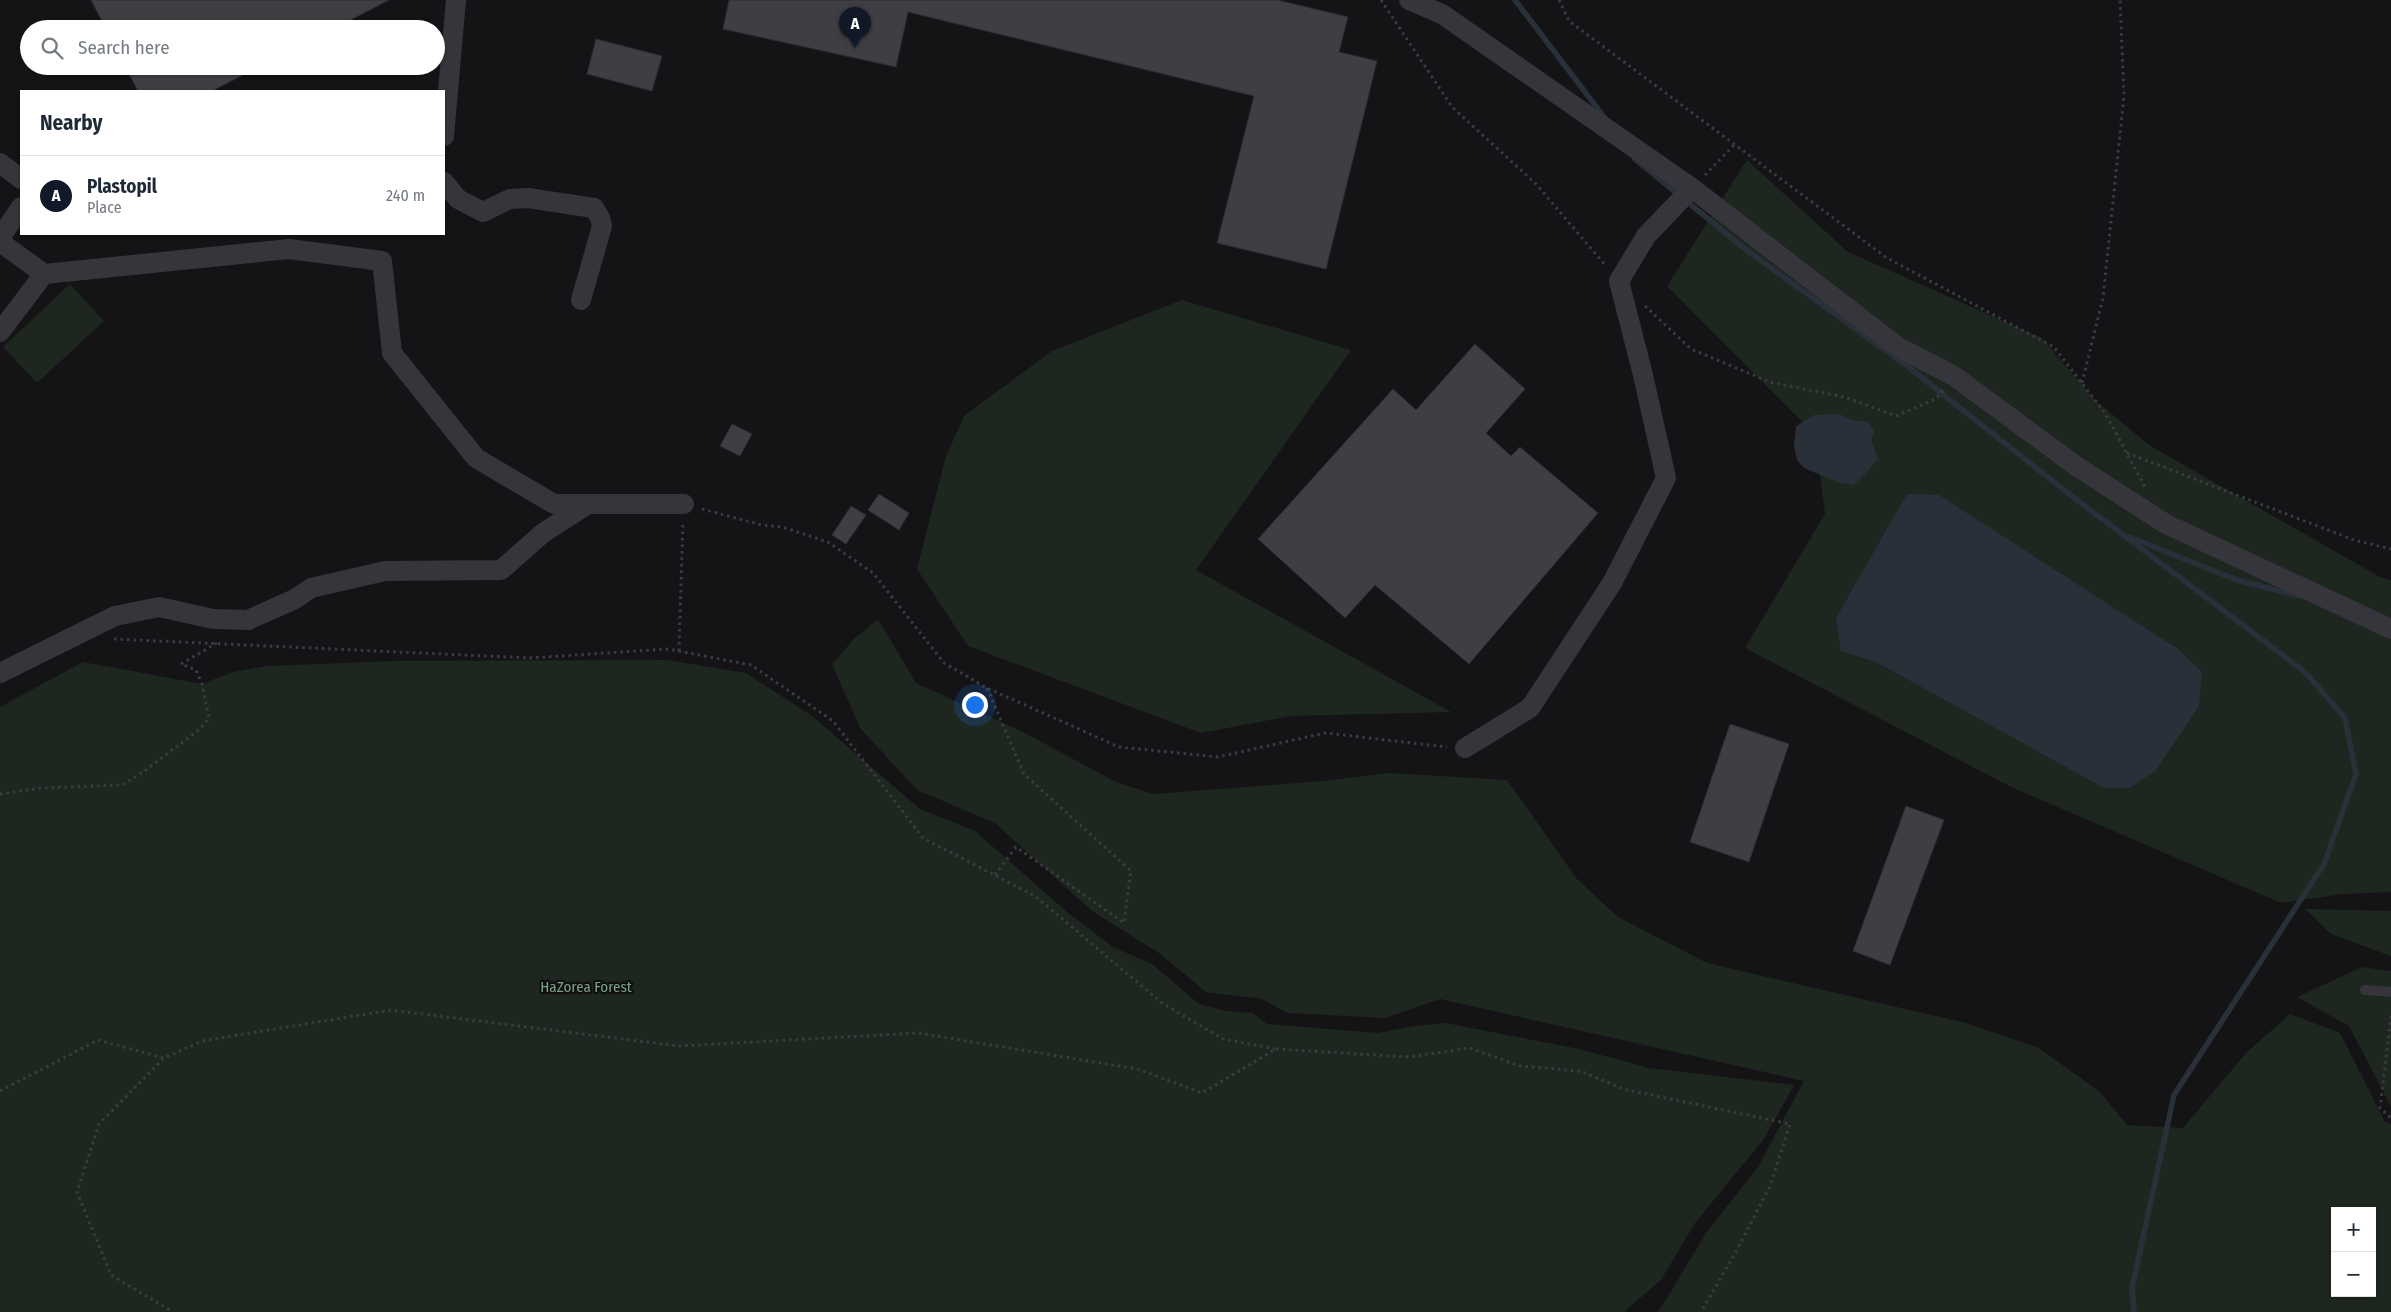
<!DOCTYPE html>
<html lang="en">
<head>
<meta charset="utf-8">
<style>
  :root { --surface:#fff; --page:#f6f6f7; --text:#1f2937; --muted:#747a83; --line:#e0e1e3; --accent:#111827 }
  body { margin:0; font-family:"Fira Sans Condensed",sans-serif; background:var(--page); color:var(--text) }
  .controls { position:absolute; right:15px; bottom:15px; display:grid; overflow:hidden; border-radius:0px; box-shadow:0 1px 4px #0004 }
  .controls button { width:45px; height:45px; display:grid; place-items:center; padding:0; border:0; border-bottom:1px solid var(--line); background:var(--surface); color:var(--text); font:25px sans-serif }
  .you { position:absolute; left:974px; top:704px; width:18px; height:18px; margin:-12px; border:4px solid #fff; border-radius:50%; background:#1a73e8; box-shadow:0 0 0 8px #1a73e833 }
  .badge { display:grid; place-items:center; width:32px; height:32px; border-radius:50%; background:var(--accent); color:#fff; font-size:16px; font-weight:700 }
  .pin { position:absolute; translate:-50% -41px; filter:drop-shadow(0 1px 2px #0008) }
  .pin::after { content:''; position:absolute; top:26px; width:18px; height:15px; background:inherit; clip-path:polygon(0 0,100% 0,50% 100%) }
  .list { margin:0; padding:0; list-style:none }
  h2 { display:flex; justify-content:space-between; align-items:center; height:65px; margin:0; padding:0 20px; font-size:21px }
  h2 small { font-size:16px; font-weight:400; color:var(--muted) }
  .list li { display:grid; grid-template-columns:32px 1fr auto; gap:15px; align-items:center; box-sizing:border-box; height:80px; padding:0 20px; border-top:1px solid var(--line) }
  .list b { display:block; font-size:19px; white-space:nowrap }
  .list p { margin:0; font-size:16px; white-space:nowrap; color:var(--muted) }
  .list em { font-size:16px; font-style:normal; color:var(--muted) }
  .icon { flex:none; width:28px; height:28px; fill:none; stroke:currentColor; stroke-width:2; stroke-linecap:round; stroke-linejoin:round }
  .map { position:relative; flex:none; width:2391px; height:1312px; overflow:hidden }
  .search { position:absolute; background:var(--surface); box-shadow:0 1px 4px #0004; left:20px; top:20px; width:425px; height:55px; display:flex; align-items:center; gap:12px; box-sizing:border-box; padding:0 18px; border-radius:28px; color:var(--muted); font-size:19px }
  .panel { position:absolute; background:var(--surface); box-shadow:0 1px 4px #0004; left:20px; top:90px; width:425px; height:145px; border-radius:0px }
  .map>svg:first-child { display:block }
  .green { fill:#1e2620; fill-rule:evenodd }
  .water { fill:#29303a }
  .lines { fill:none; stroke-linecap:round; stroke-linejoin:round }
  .stream { stroke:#29303a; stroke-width:5.5 }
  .building { fill:#3e3e43; stroke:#2e2e32 }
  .path { stroke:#3b3b42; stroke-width:3; stroke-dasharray:2.5 4; stroke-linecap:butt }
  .lane { stroke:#35353b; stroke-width:10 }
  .street { stroke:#35353b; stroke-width:20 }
  .labels { text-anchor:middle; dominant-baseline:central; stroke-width:4.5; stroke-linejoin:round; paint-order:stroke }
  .park-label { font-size:15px; fill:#7ba384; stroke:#0f0f11 }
</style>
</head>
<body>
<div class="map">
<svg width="2391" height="1312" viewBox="0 0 2391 1312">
  <rect width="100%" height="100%" fill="#141416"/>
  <path class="green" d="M1747 160 1848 252 2042 338 2095 400 2149 445 2380 577 2391 580V892L2343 894 2281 903 2011 787 1745 648 1825 514 1815 435 1667 286Z
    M70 284 104 321 37 383 3 347Z
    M1182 300 1351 350 1196 570 1451 712 1291 716 1201 733 968 646 917 569 946 456 964 416 1052 351Z
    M878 619 916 683 1021 731 1116 782 1153 794 1324 781 1389 773 1507 780 1577 879 1618 917 1707 963 1966 1023 2039 1048 2100 1092 2127 1125 2183 1128 2246 1053 2290 1014 2340 1033 2385 1122 2391 1124V1312H1657L1661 1308 1706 1233 1758 1167 1804 1081 1440 999 1385 1018 1287 1013 1262 999 1206 992 1159 953 1092 911 995 823 917 790 860 728 832 664 854 639ZM2335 1211H2372V1293H2335Z
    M667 660 746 673 812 716 920 809 975 831 1067 912 1113 947 1152 964 1199 1004 1226 1011 1253 1013 1267 1024 1378 1033 1414 1026 1446 1023 1579 1049 1649 1068 1794 1085 1764 1139 1695 1223 1661 1280 1624 1312H0V707L83 662 202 684 233 672 267 666 395 661Z
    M2305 909 2391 911V956L2331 934Z
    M2362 967 2391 971V1107L2349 1026 2297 997Z"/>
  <path class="water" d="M1839 414 1853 420 1868 422 1875 432 1871 439 1878 459C1869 468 1864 477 1853 485L1840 483 1804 468 1797 460 1794 445 1796 426 1814 415Z
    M1907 494 1939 495 2178 649 2202 672 2199 706 2156 770 2130 788H2104L1876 662 1841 651 1836 618Z"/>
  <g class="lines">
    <path class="stream" d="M1515 0 1604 117
      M1635 159 1745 249 1907 366 2073 497 2305 672 2345 718 2356 774 2324 864 2174 1095 2132 1288 2134 1312
      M2129 537 2237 580 2299 596"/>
  </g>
  <path class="building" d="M91 0H389L333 29H106Z
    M729 0H1277L1348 17 1339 52 1377 61 1326 269 1217 243 1254 96 908 12 896 67 723 29Z
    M596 39 662 56 652 91 587 74Z
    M125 66H260L212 91H138Z
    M1475 344 1525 389 1486 433 1511 456 1520 447 1598 513 1469 664 1375 585 1345 618 1258 539 1393 389 1416 410Z
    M732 424 752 434 740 456 720 446Z
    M879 494 909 513 899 530 868 510Z
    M851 506 866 515 846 544 832 535Z
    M1730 724 1789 744 1749 862 1690 842Z
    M1906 806 1944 820 1890 965 1853 951Z"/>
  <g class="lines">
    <path class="path" d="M1381 0 1452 107 1536 184 1606 266
      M1559 0 1569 21 1887 258 2054 347 2105 413 2145 487
      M1705 175 1734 145
      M1645 306 1691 349 1770 382 1844 397 1896 416 1936 399 1943 390
      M2082 383 2103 298 2124 96 2120 0
      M2127 453 2354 540 2391 549
      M702 509 762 525 782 527 828 542 873 573 944 663 987 688 1119 747 1218 757 1325 733 1447 747
      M114 639 530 658 668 649 751 665 833 721 923 838 1035 896 1162 1003 1223 1039 1276 1049 1202 1093 1137 1069 918 1033 679 1046 391 1010 202 1041 164 1058 99 1124 77 1192 111 1275 173 1312
      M679 651 683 521
      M987 688 1024 774 1131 871 1124 923 1016 847 995 875
      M0 794 42 788 122 785 143 772 200 729 209 718 202 684 196 670 181 664 217 643
      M2391 1016 2380 1108 2391 1118
      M1276 1049 1409 1057 1470 1048 1520 1066 1580 1071 1623 1089 1790 1124 1770 1186 1737 1250 1701 1312
      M0 1091 98 1040 164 1058"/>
    <path class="lane" d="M2365 990 2391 992"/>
    <path class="street" d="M1409 0 1442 14 1692 188 1646 236 1619 281 1643 375 1666 478 1612 583 1530 708 1465 748
      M444 136 456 0
      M0 163 21 179
      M444 182 458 199 483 212 510 199 528 198 594 208 600 218 602 226 581 300
      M1692 188 1898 347 1954 376 2076 466 2166 524 2391 629
      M0 238 21 207
      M0 242 44 274 289 249 382 261 392 353 476 458 554 504H684
      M0 332 44 274
      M0 673 115 616 159 607 213 619 248 620 295 599 311 588 385 571 501 570 543 533 588 504"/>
  </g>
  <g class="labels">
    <g class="park-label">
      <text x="586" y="987">HaZorea Forest</text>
    </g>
  </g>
</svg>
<div class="controls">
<button>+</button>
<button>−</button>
</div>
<div class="you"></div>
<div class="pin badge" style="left:855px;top:48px">A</div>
<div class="search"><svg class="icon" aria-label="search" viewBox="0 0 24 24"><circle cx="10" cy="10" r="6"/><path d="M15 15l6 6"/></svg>Search here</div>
<section class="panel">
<h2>Nearby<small></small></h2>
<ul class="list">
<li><span class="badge">A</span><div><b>Plastopil</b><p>Place</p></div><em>240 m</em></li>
</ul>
</section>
</div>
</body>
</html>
